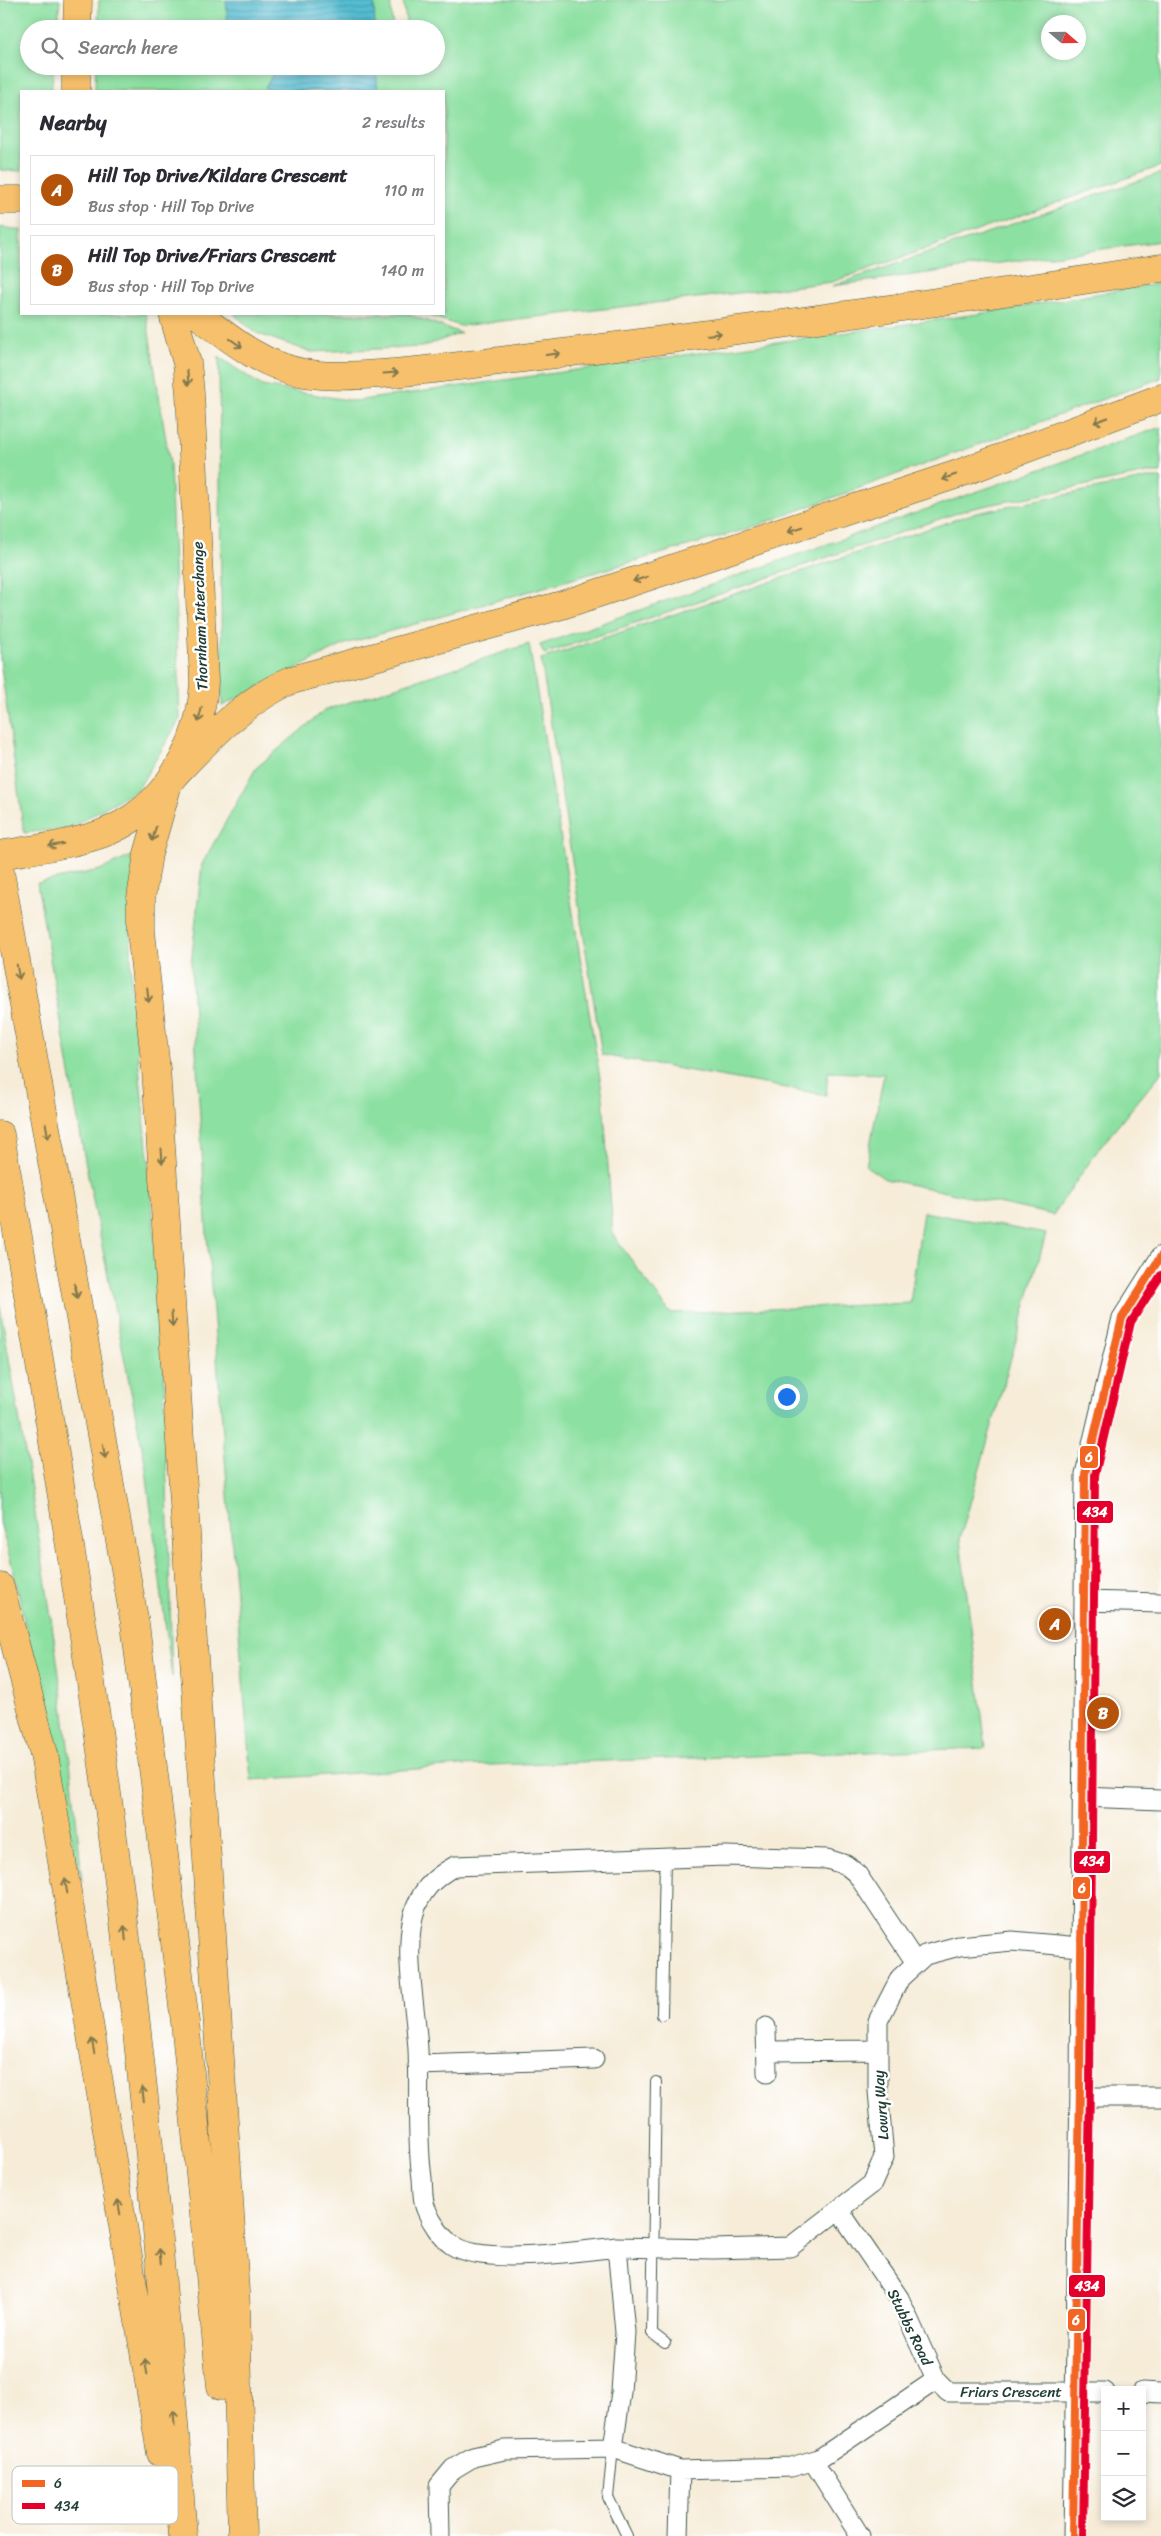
<!DOCTYPE html>
<html lang="en">
<head>
<meta charset="utf-8">
<style>
  :root { --surface:#fff; --page:#f2f2f3; --text:#2b2b33; --muted:#7c7c81; --line:#e1e1e2; --accent:#b45309 }
  body { margin:0; font-family:Sriracha,sans-serif; background:var(--page); color:var(--text) }
  .controls { position:absolute; right:15px; bottom:15px; display:grid; overflow:hidden; border-radius:0px; box-shadow:0 2px 8px #0003 }
  .controls button { width:45px; height:45px; display:grid; place-items:center; padding:0; border:0; border-bottom:1px solid var(--line); background:var(--surface); color:var(--text); font:25px sans-serif }
  .compass { position:absolute; left:1041px; top:15px; width:45px; height:45px; border-radius:50%; background:var(--surface); box-shadow:0 2px 8px #0003; rotate:110deg }
  .you { position:absolute; left:786px; top:1396px; width:18px; height:18px; margin:-12px; border:4px solid #fff; border-radius:50%; background:#1a73e8; box-shadow:0 0 0 8px #1a73e833 }
  .badge { display:grid; place-items:center; width:32px; height:32px; border-radius:50%; background:var(--accent); color:#fff; font-size:16px; font-weight:700 }
  .pin { position:absolute; translate:-50% -50%; border:2px solid #fff; box-shadow:0 1px 5px #0006 }
  .list { margin:0; padding:0; list-style:none }
  h2 { display:flex; justify-content:space-between; align-items:center; height:65px; margin:0; padding:0 20px; font-size:21px }
  h2 small { font-size:16px; font-weight:400; color:var(--muted) }
  .list li { display:grid; grid-template-columns:32px 1fr auto; gap:15px; align-items:center; box-sizing:border-box; height:70px; margin:0 10px 10px; padding:0 10px; border:1px solid var(--line); border-radius:0px }
  .list b { display:block; font-size:19px; white-space:nowrap }
  .list p { margin:0; font-size:16px; white-space:nowrap; color:var(--muted) }
  .list em { font-size:16px; font-style:normal; color:var(--muted) }
  .icon { flex:none; width:28px; height:28px; fill:none; stroke:currentColor; stroke-width:2; stroke-linecap:round; stroke-linejoin:round }
  .map { position:relative; flex:none; width:1161px; height:2536px; overflow:hidden }
  .search { position:absolute; background:var(--surface); box-shadow:0 2px 8px #0003; left:20px; top:20px; width:425px; height:55px; display:flex; align-items:center; gap:12px; box-sizing:border-box; padding:0 18px; border-radius:28px; color:var(--muted); font-size:19px }
  .panel { position:absolute; background:var(--surface); box-shadow:0 2px 8px #0003; left:20px; top:90px; width:425px; height:225px; border-radius:0px }
  .map>svg:first-child { display:block }
  .grass { fill:#8ce0a1; stroke:#568e6a; fill-rule:evenodd }
  .water { fill:url(#water-rules); stroke:#3a7c82 }
  .lines { fill:none; stroke-linecap:round; stroke-linejoin:round }
  .service-casing { stroke:#3f574d; stroke-width:12 }
  .minor-casing { stroke:#3f574d; stroke-width:21 }
  .motorway-casing { stroke:#3f574d; stroke-width:29 }
  .service { stroke:#fff; stroke-width:10 }
  .minor { stroke:#fff; stroke-width:19 }
  .motorway { stroke:#f7c06c; stroke-width:28 }
  .bus-1-casing { stroke:#fff; stroke-width:11 }
  .bus-2-casing { stroke:#fff; stroke-width:11 }
  .bus-1 { stroke:#f26522; stroke-width:8 }
  .bus-2 { stroke:#e4002b; stroke-width:8 }
  .oneway { stroke:#80784d }
  .labels { text-anchor:middle; dominant-baseline:central; stroke-width:5; stroke-linejoin:round; paint-order:stroke }
  .street-label { font-size:15px; fill:#1f3d34; stroke:#fff }
  .key { fill:#fff; stroke:#bcc5c2; stroke-width:1 }
  .key-label { font-size:14px; fill:#1f3d34 }
  .line-badge { stroke:#fff; stroke-width:2 }
  .badge-label { font-size:14px; text-anchor:middle; font-weight:bold; fill:#fff }
</style>
</head>
<body>
<div class="map">
<svg width="1161" height="2536" viewBox="0 0 1161 2536">
  <defs>
    <pattern id="water-rules" width="6" height="5" patternUnits="userSpaceOnUse" patternTransform="scale(1.25)"><rect width="6" height="5" fill="#54bcd1"/><path d="M0 2.5h6" fill="none" stroke="#459aaa"/></pattern>
  </defs>
  <rect width="100%" height="100%" fill="#fff"/>
  <filter id="ink" filterUnits="userSpaceOnUse"><feTurbulence type="fractalNoise" baseFrequency=".02" numOctaves="2"/><feDisplacementMap in="SourceGraphic" scale="10" xChannelSelector="R" yChannelSelector="G"/><feConvolveMatrix kernelMatrix="1 2 1 2 8 2 1 2 1" color-interpolation-filters="sRGB"/></filter>
  <filter id="wash" filterUnits="userSpaceOnUse"><feTurbulence type="fractalNoise" baseFrequency=".0096" numOctaves="4" result="noise"/><feDisplacementMap in="SourceGraphic" scale="20" xChannelSelector="R" yChannelSelector="G"/><feGaussianBlur stdDeviation="1.12" result="paint"/><feColorMatrix in="noise" values="0 0 0 0 0 0 0 0 0 0 0 0 0 0 0 0 0 1.4 0 .05"/><feComposite in="paint" operator="in"/></filter>
  <g filter="url(#wash)">
    <rect width="100%" height="100%" fill="#f6ecd8"/>
    <path class="grass" d="M0 0H60L57 29H29V66H54L51 91H21V171L0 170Z
      M99 0H390L393 29H98Z
      M403 0H1161V166L832 282 460 326 424 314H444V91H95L96 66H398L399 68 400 66H436V29H407ZM1048 22H1078V52H1048Z
      M1161 173V241L832 286Z
      M0 227 21 230V314H146L170 465 180 719 138 789 69 828 24 833 0 659Z
      M1161 283V378L747 529 345 644 222 706 219 357 262 386 354 401 978 314Z
      M234 314H407L461 333 422 347 311 352 256 333Z
      M1161 427V473H1147L969 509 544 654 540 645Z
      M1148 478H1161V1073L1098 1150 1053 1215 885 1179 866 1166 884 1074 828 1072 826 1095 602 1055 541 659 972 514Z
      M529 644 603 1097 613 1235 670 1313 910 1303 923 1212 1046 1234 960 1539 986 1748 462 1766 251 1780 207 1236 191 965 202 864 256 768 325 710Z
      M138 853 131 905V986L151 1187 164 1371 172 1677 145 1462 84 1155 37 883 100 870Z
      M0 1306C33 1497 66 1689 82 1882L64 1807 14 1573 0 1522Z"/>
    <path class="water" d="M226 0H374L375 29H290L288 22 275 24 274 29H228Z
      M234 66H252L250 70 236 74Z
      M277 66H376L378 91H276L265 88Z"/>
  </g>
  <g filter="url(#ink)">
    <g class="lines">
      <g class="service-casing">
        <path id="service" d="M662 2015 665 1858
          M656 2082 652 2333 665 2343
          M613 2448 608 2497 627 2536"/>
      </g>
      <g class="minor-casing">
        <path id="minor" d="M1084 1601 1161 1603
          M1081 1797 1161 1800
          M766 2027 767 2073
          M766 2051 878 2050
          M418 2065 594 2059
          M1080 2097H1161
          M839 2210 899 2298 936 2380 948 2392H1105
          M617 2247 713 2249 790 2247 872 2184 884 2157 878 2091V2021L900 1978 925 1955 959 1946 1012 1941 1080 1947
          M1142 2392 1161 2393
          M613 2448 621 2392 625 2332 617 2247C580 2251 482 2266 452 2245 441 2237 431 2222 426 2209 422 2200 423 2188 422 2178 416 2135 420 2093 418 2050 416 2009 404 1957 413 1917 419 1892 433 1878 455 1866L725 1856 827 1859 846 1865 857 1874 916 1963
          M813 2461 860 2536
          M440 2536 439 2486 453 2469 473 2457 504 2450 613 2448 680 2470 791 2467 819 2459 936 2380
          M678 2536 680 2470
          M1073 2536 1080 2085 1085 1474 1122 1318 1161 1256"/>
      </g>
      <g class="motorway-casing">
        <path id="motorway" d="M77 29 78 0
          M76 91V66
          M0 200H21
          M197 314C230 339 262 366 304 373 334 378 364 375 394 373 453 368 512 359 571 352 768 327 965 299 1161 268
          M176 773C209 738 247 699 292 680L562 605 955 475 1161 398
          M167 787 148 854 141 898V931L156 1069 236 2307 242 2536
          M0 855C34 849 69 845 101 834 165 811 201 745 204 681L190 393 187 363 173 314
          M0 872 135 1624 185 2022 221 2386
          M0 1135C46 1394 90 1653 123 1914 149 2121 167 2328 183 2536
          M0 1587 44 1754 161 2453"/>
      </g>
      <use href="#service" class="service"/>
      <use href="#minor" class="minor"/>
      <use href="#motorway" class="motorway"/>
      <g class="bus-1-casing">
        <path id="bus-1" d="M1073 2536 1080 2085 1085 1474 1122 1318 1161 1256"/>
      </g>
      <g class="bus-2-casing">
        <path id="bus-2" d="M1083 2536 1090 2085 1095 1475 1131 1322 1161 1275"/>
      </g>
      <use href="#bus-1" class="bus-1"/>
      <use href="#bus-2" class="bus-2"/>
    </g>
    <defs><path id="oneway-shaft" d="M-6 0H5M1.5-3L5.5 0L1.5 3" fill="none" stroke-width="1.6" stroke-linecap="round" stroke-linejoin="round" transform="scale(1.25)"/></defs>
    <g class="oneway">
      <use href="#oneway-shaft" transform="translate(714 334) rotate(-7)"/>
      <use href="#oneway-shaft" transform="translate(236 343) rotate(35)"/>
      <use href="#oneway-shaft" transform="translate(553 354) rotate(-7)"/>
      <use href="#oneway-shaft" transform="translate(391 373) rotate(-4)"/>
      <use href="#oneway-shaft" transform="translate(188 378) rotate(84)"/>
      <use href="#oneway-shaft" transform="translate(1101 420) rotate(159)"/>
      <use href="#oneway-shaft" transform="translate(949 477) rotate(161)"/>
      <use href="#oneway-shaft" transform="translate(795 529) rotate(162)"/>
      <use href="#oneway-shaft" transform="translate(640 579) rotate(162)"/>
      <use href="#oneway-shaft" transform="translate(200 715) rotate(103)"/>
      <use href="#oneway-shaft" transform="translate(154 834) rotate(105)"/>
      <use href="#oneway-shaft" transform="translate(56 845) rotate(170)"/>
      <use href="#oneway-shaft" transform="translate(18 972) rotate(80)"/>
      <use href="#oneway-shaft" transform="translate(148 995) rotate(84)"/>
      <use href="#oneway-shaft" transform="translate(47 1131) rotate(80)"/>
      <use href="#oneway-shaft" transform="translate(162 1156) rotate(86)"/>
      <use href="#oneway-shaft" transform="translate(76 1291) rotate(80)"/>
      <use href="#oneway-shaft" transform="translate(172 1319) rotate(86)"/>
      <use href="#oneway-shaft" transform="translate(104 1451) rotate(80)"/>
      <use href="#oneway-shaft" transform="translate(66 1886) rotate(-100)"/>
      <use href="#oneway-shaft" transform="translate(125 1933) rotate(-96)"/>
      <use href="#oneway-shaft" transform="translate(93 2046) rotate(-100)"/>
      <use href="#oneway-shaft" transform="translate(143 2094) rotate(-96)"/>
      <use href="#oneway-shaft" transform="translate(119 2207) rotate(-100)"/>
      <use href="#oneway-shaft" transform="translate(160 2256) rotate(-96)"/>
      <use href="#oneway-shaft" transform="translate(146 2367) rotate(-100)"/>
      <use href="#oneway-shaft" transform="translate(174 2418) rotate(-94)"/>
    </g>
  </g>
  <g class="labels">
    <g class="street-label">
      <text transform="translate(200 616) rotate(-92)">Thornham Interchange</text>
      <text transform="translate(881 2105) rotate(-94)">Lowry Way</text>
      <text transform="translate(910 2327) rotate(64)">Stubbs Road</text>
      <text x="1011" y="2392">Friars Crescent</text>
    </g>
  </g>
  <rect x="12" y="2466" width="166" height="58" rx="8" class="key"/>
  <rect x="22" y="2480" width="23" height="7" fill="#f26522"/>
  <rect x="22" y="2503" width="23" height="6" fill="#e4002b"/>
  <g class="key-label">
    <text x="54" y="2488">6</text>
    <text x="54" y="2511">434</text>
  </g>
  <g class="line-badge">
    <rect x="1079" y="1445" width="20" height="24" rx="5" fill="#f26522"/>
    <rect x="1076" y="1500" width="38" height="24" rx="5" fill="#e4002b"/>
    <rect x="1073" y="1850" width="38" height="24" rx="5" fill="#e4002b"/>
    <rect x="1072" y="1876" width="19" height="24" rx="5" fill="#f26522"/>
    <rect x="1068" y="2274" width="38" height="24" rx="5" fill="#e4002b"/>
    <rect x="1067" y="2308" width="19" height="24" rx="5" fill="#f26522"/>
  </g>
  <g class="badge-label">
    <text x="1089" y="1462">6</text>
    <text x="1095" y="1517">434</text>
    <text x="1092" y="1866">434</text>
    <text x="1082" y="1893">6</text>
    <text x="1087" y="2291">434</text>
    <text x="1076" y="2325">6</text>
  </g>
</svg>
<div class="controls">
<button>+</button>
<button>−</button>
<button><svg class="icon" aria-label="layers" viewBox="0 0 24 24"><path d="M12 4l9 5-9 5-9-5zM3 14l9 5 9-5"/></svg></button>
</div>
<svg class="compass" viewBox="-18 -18 36 36"><path d="M0-13l5 13h-10z" fill="#e53935"/><path d="M0 13l5-13h-10z" fill="#7c7c81"/></svg>
<div class="you"></div>
<div class="pin badge" style="left:1055px;top:1624px">A</div>
<div class="pin badge" style="left:1103px;top:1713px">B</div>
<div class="search"><svg class="icon" aria-label="search" viewBox="0 0 24 24"><circle cx="10" cy="10" r="6"/><path d="M15 15l6 6"/></svg>Search here</div>
<section class="panel">
<h2>Nearby<small>2 results</small></h2>
<ul class="list">
<li><span class="badge">A</span><div><b>Hill Top Drive/Kildare Crescent</b><p>Bus stop · Hill Top Drive</p></div><em>110 m</em></li>
<li><span class="badge">B</span><div><b>Hill Top Drive/Friars Crescent</b><p>Bus stop · Hill Top Drive</p></div><em>140 m</em></li>
</ul>
</section>
</div>
</body>
</html>
